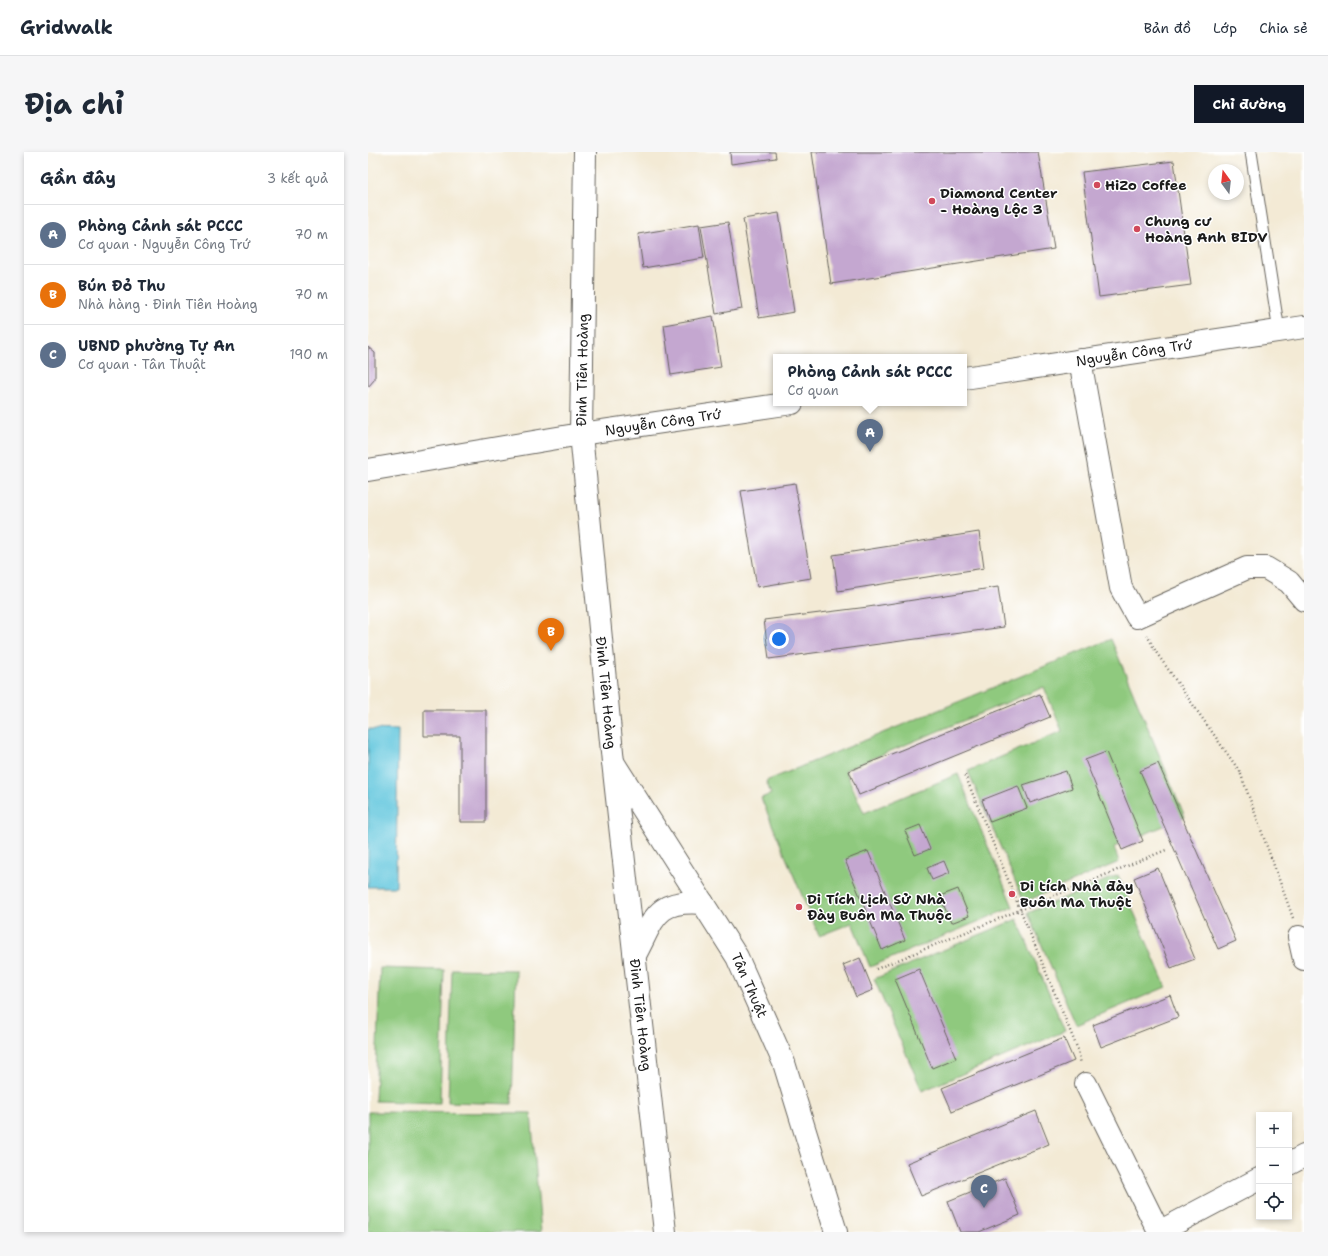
<!DOCTYPE html>
<html lang="vi">
<head>
<meta charset="utf-8">
<style>
  :root { --surface:#fff; --page:#f6f6f7; --text:#1f2937; --muted:#747a83; --line:#e0e1e3; --accent:#111827 }
  body { margin:0; font-family:"Shantell Sans",sans-serif; background:var(--page); color:var(--text) }
  .controls { position:absolute; right:12px; bottom:12px; display:grid; overflow:hidden; border-radius:0px; box-shadow:0 2px 6px #0003 }
  .controls button { width:36px; height:36px; display:grid; place-items:center; padding:0; border:0; border-bottom:1px solid var(--line); background:var(--surface); color:var(--text); font:20px sans-serif }
  .compass { position:absolute; left:840px; top:12px; width:36px; height:36px; border-radius:50%; background:var(--surface); box-shadow:0 2px 6px #0003; rotate:345deg }
  .you { position:absolute; left:411px; top:487px; width:14px; height:14px; margin:-10px; border:3px solid #fff; border-radius:50%; background:#1a73e8; box-shadow:0 0 0 6px #1a73e833 }
  .badge { display:grid; place-items:center; width:26px; height:26px; border-radius:50%; background:var(--accent); color:#fff; font-size:13px; font-weight:700 }
  .pin { position:absolute; translate:-50% -33px; filter:drop-shadow(0 1px 2px #0008) }
  .pin::after { content:''; position:absolute; top:21px; width:14px; height:12px; background:inherit; clip-path:polygon(0 0,100% 0,50% 100%) }
  .popup { position:absolute; left:405px; top:202px; width:194px; height:52px; box-sizing:border-box; display:grid; place-content:center; border-radius:0px; background:var(--surface); filter:drop-shadow(0 1px 3px #0005); font-size:13px; white-space:nowrap; color:var(--muted) }
  .popup b { font-size:15px; color:var(--text) }
  .popup::after { content:''; position:absolute; left:50%; top:100%; margin-left:-8px; border:8px solid transparent; border-top-color:var(--surface) }
  .list { margin:0; padding:0; list-style:none }
  h2 { display:flex; justify-content:space-between; align-items:center; height:52px; margin:0; padding:0 16px; font-size:17px }
  h2 small { font-size:13px; font-weight:400; color:var(--muted) }
  .list li { display:grid; grid-template-columns:26px 1fr auto; gap:12px; align-items:center; box-sizing:border-box; height:60px; padding:0 16px; border-top:1px solid var(--line) }
  .list b { display:block; font-size:15px; white-space:nowrap }
  .list p { margin:0; font-size:13px; white-space:nowrap; color:var(--muted) }
  .list em { font-size:13px; font-style:normal; color:var(--muted) }
  .icon { flex:none; width:22px; height:22px; fill:none; stroke:currentColor; stroke-width:2; stroke-linecap:round; stroke-linejoin:round }
  .map { position:relative; flex:none; width:936px; height:1080px; overflow:hidden; border-radius:0px }
  header { display:flex; align-items:center; gap:24px; box-sizing:border-box; height:56px; padding:0 20px; background:var(--surface); border-bottom:1px solid var(--line) }
  header strong { font-size:19px }
  nav { display:flex; gap:22px; margin-inline-start:auto; font-size:14px }
  .intro { display:flex; align-items:center; justify-content:space-between; box-sizing:border-box; height:96px; padding:0 24px }
  h1 { margin:0; font-size:28px }
  .button { padding:10px 18px; border-radius:0px; background:var(--accent); color:#fff; font-size:14px; font-weight:700 }
  main { display:flex; gap:24px; padding:0 24px }
  aside { flex:1; background:var(--surface); border-radius:0px; box-shadow:0 2px 6px #0003 }
  .map>svg:first-child { display:block }
  .green { fill:#8fc97e; stroke:#56724d }
  .water { fill:#60c6dd; stroke:#3e717c }
  .building { fill:#c4a7d0 }
  .lines { fill:none; stroke-linecap:round; stroke-linejoin:round }
  .lane-casing { stroke:#67645d; stroke-width:13 }
  .street-casing { stroke:#67645d; stroke-width:24 }
  .secondary-casing { stroke:#67645d; stroke-width:24 }
  .path { stroke:#67645d; stroke-width:2.5; stroke-dasharray:1 3; stroke-linecap:butt }
  .lane { stroke:#fff; stroke-width:11 }
  .street { stroke:#fff; stroke-width:22 }
  .secondary { stroke:#fff; stroke-width:22 }
  .poi-dot { fill:#d1495b; stroke:#fff; stroke-width:1.5 }
  .labels { text-anchor:middle; dominant-baseline:central; stroke-width:3; stroke-linejoin:round; paint-order:stroke }
  .poi-label { font-size:14px; font-weight:bold; fill:#1c1c1c; stroke:#fff; text-anchor:start }
  .street-label { font-size:14px; fill:#1c1c1c; stroke:#fff }
</style>
</head>
<body>
<header>
<strong>Gridwalk</strong>
<nav><a>Bản đồ</a><a>Lớp</a><a>Chia sẻ</a></nav>
</header>
<div class="intro"><h1>Địa chỉ</h1><a class="button">Chỉ đường</a></div>
<main>
<aside>
<h2>Gần đây<small>3 kết quả</small></h2>
<ul class="list">
<li><span class="badge" style="background:#5c6f8a">A</span><div><b>Phòng Cảnh sát PCCC</b><p>Cơ quan · Nguyễn Công Trứ</p></div><em>70 m</em></li>
<li><span class="badge" style="background:#e8710a">B</span><div><b>Bún Đỏ Thu</b><p>Nhà hàng · Đinh Tiên Hoàng</p></div><em>70 m</em></li>
<li><span class="badge" style="background:#5c6f8a">C</span><div><b>UBND phường Tự An</b><p>Cơ quan · Tân Thuật</p></div><em>190 m</em></li>
</ul>
</aside>
<div class="map">
<svg width="936" height="1080" viewBox="0 0 936 1080">
  <rect width="100%" height="100%" fill="#fff"/>
  <filter id="ink" filterUnits="userSpaceOnUse"><feTurbulence type="fractalNoise" baseFrequency=".025" numOctaves="2"/><feDisplacementMap in="SourceGraphic" scale="8" xChannelSelector="R" yChannelSelector="G"/><feConvolveMatrix kernelMatrix="1 2 1 2 8 2 1 2 1" color-interpolation-filters="sRGB"/></filter>
  <filter id="wash" filterUnits="userSpaceOnUse"><feTurbulence type="fractalNoise" baseFrequency=".012" numOctaves="4" result="noise"/><feDisplacementMap in="SourceGraphic" scale="16" xChannelSelector="R" yChannelSelector="G"/><feGaussianBlur stdDeviation="0.9" result="paint"/><feColorMatrix in="noise" values="0 0 0 0 0 0 0 0 0 0 0 0 0 0 0 0 0 1.4 0 .05"/><feComposite in="paint" operator="in"/></filter>
  <g filter="url(#wash)">
    <rect width="100%" height="100%" fill="#f3ead5"/>
    <path class="green" d="M743 487 817 665 746 695 751 710 656 750 600 619 694 579 676 535 477 618 496 661 590 622 645 755 502 815 484 771 451 784 393 646 403 642 398 629Z
      M750 723 798 835 708 873 660 761Z
      M649 767 697 879 554 939 506 827Z
      M12 816 76 818 72 951 7 949Z
      M84 817 148 818 144 952 80 950Z
      M0 960 163 961 173 1080H0Z"/>
    <path class="water" d="M0 577 30 578 28 735H0Z"/>
    <g id="blocks">
      <path class="building" d="M362 0H407L408 6 363 12Z
        M444 0H670L686 97 463 132Z
        M806 9 823 133 731 145 714 20Z
        M411 61 426 160 391 166 375 67Z
        M360 70 374 157 348 162 333 74Z
        M331 72 336 106 275 116 270 82Z
        M345 164 353 215 303 223 296 173Z
        M0 195 7 201V227L0 235Z
        M427 331 443 426 389 435 373 339Z
        M611 380 616 416 470 439 465 403Z
        M630 435 636 475 401 507 396 468 500 455Z
        M672 542 682 565 491 643 481 619Z
        M56 558H118V670H92V584H56Z
        M738 600 775 689 754 698 717 608Z
        M790 611 868 789 850 797 772 619Z
        M698 619 704 636 662 651 655 633Z
        M650 634 659 656 622 670 614 648Z
        M552 673 562 697 547 703 537 679Z
        M500 699 537 788 514 798 477 708Z
        M576 709 581 721 564 728 559 716Z
        M790 716 827 807 803 816 766 726Z
        M590 737 601 764 583 771 572 744Z
        M492 806 505 838 488 845 475 813Z
        M551 817 588 906 564 916 527 827Z
        M802 843 810 865 733 895 725 873Z
        M696 886 706 909 584 959 574 936Z
        M668 959 681 992 553 1044 539 1011Z
        M637 1026 652 1063 611 1080H592L580 1049Z"/>
    </g>
  </g>
  <g filter="url(#ink)">
    <use href="#blocks" fill-opacity="0" stroke="#67645d" stroke-width="1"/>
    <g class="lines">
      <g class="lane-casing">
        <path id="lane" d="M883 0 911 179"/>
      </g>
      <g class="street-casing">
        <g id="street">
          <path d="M712 208 753 436 769 465 879 416H898L921 430 936 448"/>
          <path id="s1" d="M596 226 936 175"/>
          <path id="s2" d="M0 318 213 282 424 251"/>
          <path id="s3" d="M245 610 369 805 416 911 468 1080"/>
          <path d="M931 785 936 807"/>
          <path d="M267 803C287 766 287 747 335 751"/>
          <path d="M718 932 791 1080"/>
          <path d="M921 1012 936 1004"/>
          <path d="M791 1080 891 1027"/>
        </g>
      </g>
      <g class="secondary-casing">
        <g id="secondary">
          <path id="s4" d="M217 0 213 282 245 610 297 1080"/>
        </g>
      </g>
      <path class="path" d="M779 483 788 500 872 620 925 766
        M597 623 710 898 713 912
        M508 817 798 698"/>
      <use href="#lane" class="lane"/>
      <use href="#street" class="street"/>
      <use href="#secondary" class="secondary"/>
    </g>
  </g>
  <g class="poi-dot">
    <circle cx="729" cy="33" r="4"/>
    <circle cx="564" cy="49" r="4"/>
    <circle cx="769" cy="77" r="4"/>
    <circle cx="644" cy="742" r="4"/>
    <circle cx="431" cy="755" r="4"/>
  </g>
  <g class="labels">
    <g class="poi-label">
      <text x="737" y="33">HiZo Coffee</text>
      <text x="572" y="41">Diamond Center<tspan x="572" dy="16">- Hoàng Lộc 3</tspan></text>
      <text x="777" y="69">Chung cư<tspan x="777" dy="16">Hoàng Anh BIDV</tspan></text>
      <text x="652" y="734">Di tích Nhà đày<tspan x="652" dy="16">Buôn Ma Thuột</tspan></text>
      <text x="439" y="747">Di Tích Lịch Sử Nhà<tspan x="439" dy="16">Đày Buôn Ma Thuộc</tspan></text>
    </g>
    <g class="street-label">
      <text stroke="none"><textPath href="#s1" startOffset="172">Nguyễn Công Trứ</textPath></text>
      <text transform="translate(214 218) rotate(-89)">Đinh Tiên Hoàng</text>
      <text stroke="none"><textPath href="#s2" startOffset="299">Nguyễn Công Trứ</textPath></text>
      <text stroke="none"><textPath href="#s4" startOffset="542">Đinh Tiên Hoàng</textPath></text>
      <text stroke="none"><textPath href="#s3" startOffset="262">Tân Thuật</textPath></text>
      <text stroke="none"><textPath href="#s4" startOffset="866">Đinh Tiên Hoàng</textPath></text>
    </g>
  </g>
</svg>
<div class="controls">
<button>+</button>
<button>−</button>
<button><svg class="icon" aria-label="locate" viewBox="0 0 24 24"><circle cx="12" cy="12" r="6"/><path d="M12 2v4M12 18v4M2 12h4M18 12h4"/></svg></button>
</div>
<svg class="compass" viewBox="-18 -18 36 36"><path d="M0-13l5 13h-10z" fill="#e53935"/><path d="M0 13l5-13h-10z" fill="#747a83"/></svg>
<div class="you"></div>
<div class="pin badge" style="left:502px;top:300px;background:#5c6f8a">A</div>
<div class="popup"><b>Phòng Cảnh sát PCCC</b>Cơ quan</div>
<div class="pin badge" style="left:183px;top:499px;background:#e8710a">B</div>
<div class="pin badge" style="left:616px;top:1056px;background:#5c6f8a">C</div>
</div>
</main>
</body>
</html>
